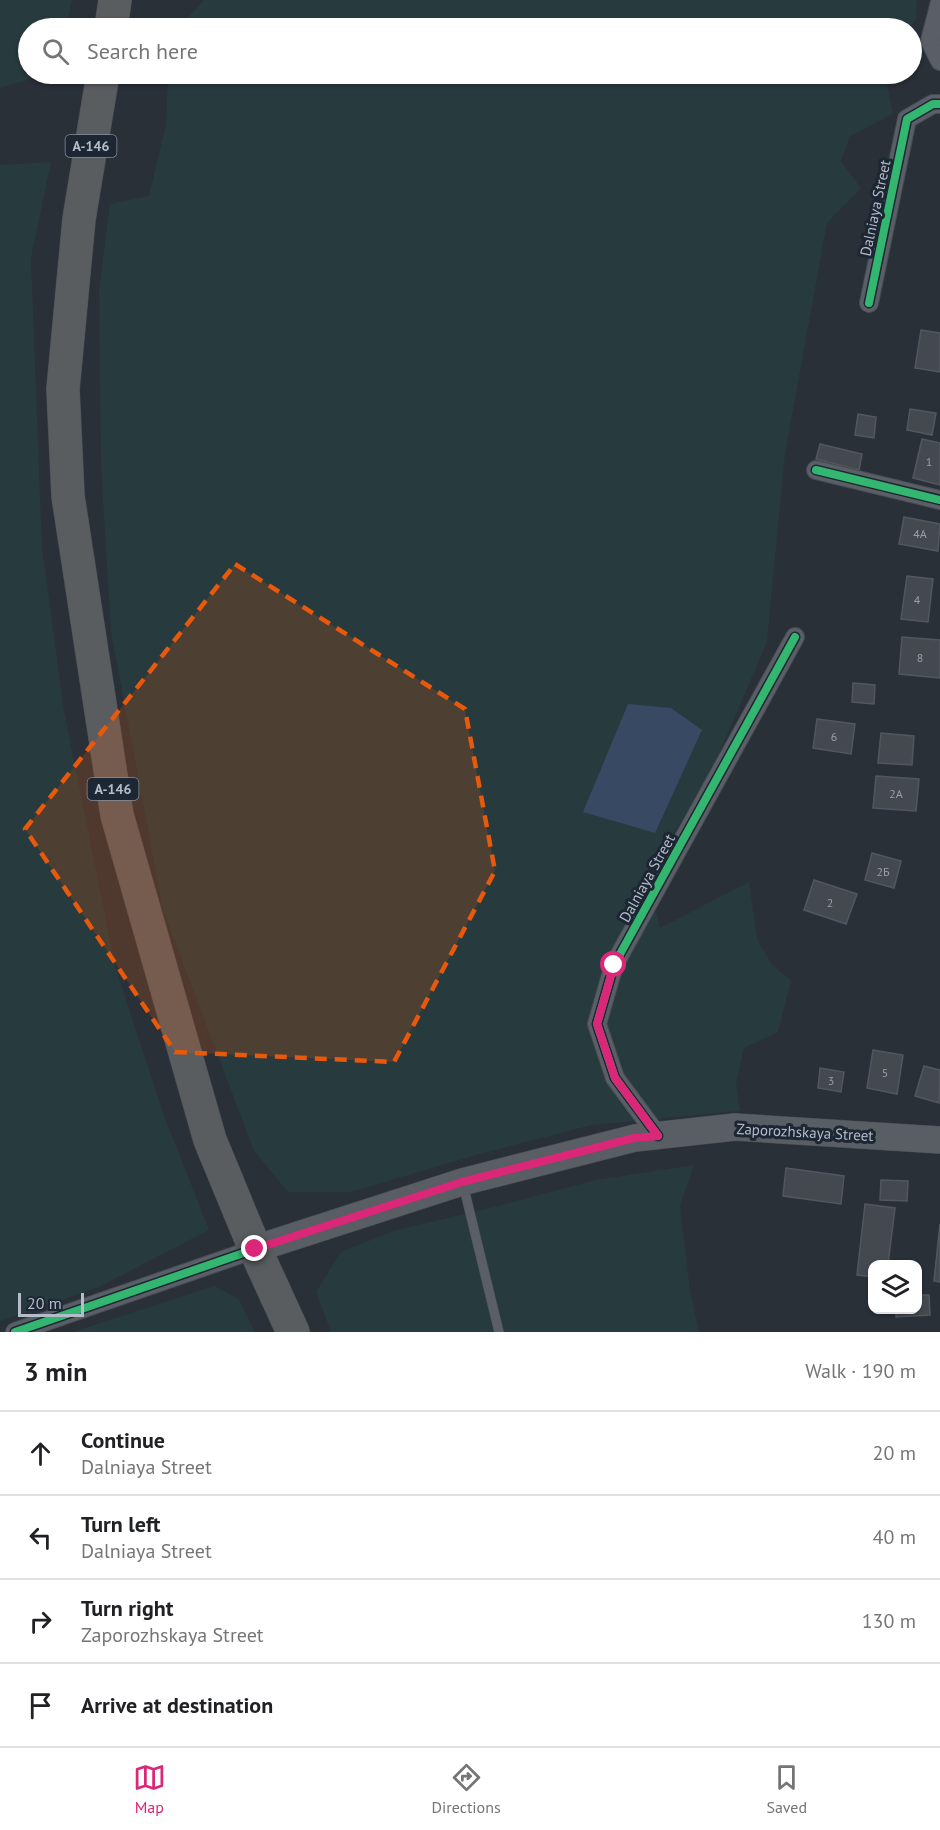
<!DOCTYPE html>
<html lang="en">
<head>
<meta charset="utf-8">
<style>
  :root { --surface:#fff; --page:#f2f2f2; --text:#202124; --muted:#757577; --line:#e0e0e0; --accent:#db2777 }
  body { margin:0; font-family:"PT Sans",sans-serif; background:var(--page); color:var(--text) }
  .controls { position:absolute; right:18px; bottom:18px; display:grid; overflow:hidden; border-radius:12px; box-shadow:0 2px 4px #0004 }
  .controls button { width:54px; height:54px; display:grid; place-items:center; padding:0; border:0; border-bottom:2px solid var(--line); background:var(--surface); color:var(--text); font:30px sans-serif }
  .scale { position:absolute; left:18px; bottom:15px; width:66px; box-sizing:border-box; padding-left:6px; border:3px solid #b4bcc9; border-top:0; font-size:16px; line-height:21px; white-space:nowrap; color:#b4bcc9; -webkit-text-stroke:4px #1d2633; paint-order:stroke }
  .stop { position:absolute; width:18px; height:18px; margin:-14px; border:4px solid #db2777; border-radius:50%; background:#fff }
  .stop.end { background:#db2777; border-color:#fff; box-shadow:0 2px 6px #0008 }
  .list { margin:0; padding:0; list-style:none }
  h2 { display:flex; justify-content:space-between; align-items:center; height:78px; margin:0; padding:0 24px; font-size:26px }
  h2 small { font-size:20px; font-weight:400; color:var(--muted) }
  .list li { display:grid; grid-template-columns:39px 1fr auto; gap:18px; align-items:center; box-sizing:border-box; height:84px; padding:0 24px; border-top:2px solid var(--line) }
  .list b { display:block; font-size:22px; white-space:nowrap }
  .list p { margin:0; font-size:20px; white-space:nowrap; color:var(--muted) }
  .list em { font-size:20px; font-style:normal; color:var(--muted) }
  .icon { flex:none; width:33px; height:33px; fill:none; stroke:currentColor; stroke-width:2; stroke-linecap:round; stroke-linejoin:round }
  .map { position:relative; flex:none; width:940px; height:1332px; overflow:hidden }
  .search { position:absolute; background:var(--surface); box-shadow:0 2px 4px #0004; left:18px; right:18px; top:18px; height:66px; display:flex; align-items:center; gap:15px; box-sizing:border-box; padding:0 21px; border-radius:33px; color:var(--muted); font-size:22px }
  .sheet { height:414px; background:var(--surface) }
  nav { display:flex; justify-content:space-around; align-items:center; box-sizing:border-box; height:84px; border-top:2px solid var(--line); background:var(--surface); font-size:16px; color:var(--muted) }
  nav a { display:grid; justify-items:center; gap:3px }
  nav .on { color:var(--accent) }
  .map>svg:first-child { display:block }
  .green { fill:#273a3e }
  .water { fill:#384963 }
  .building { fill:#444950; stroke:#52575f; stroke-width:1.5 }
  .lines { fill:none; stroke-linecap:round; stroke-linejoin:round }
  .lane-casing { stroke:#484c53; stroke-width:10 }
  .street-casing { stroke:#484c53; stroke-width:20 }
  .secondary-casing { stroke:#484c53; stroke-width:28 }
  .highway-casing { stroke:#474c53; stroke-width:34 }
  .lane { stroke:#5a5e66; stroke-width:9 }
  .street { stroke:#5a5e66; stroke-width:18 }
  .secondary { stroke:#595d64; stroke-width:27 }
  .highway { stroke:#5a5d60; stroke-width:33 }
  .cycleway-casing { stroke:#1d2633; stroke-width:11 }
  .cycleway { stroke:#33b770; stroke-width:8 }
  .route { stroke:#db2777; stroke-width:8 }
  .marked { fill:#e8590c; fill-opacity:0.2; stroke:#e8590c; stroke-width:4.5; stroke-dasharray:12 8; stroke-linejoin:round }
  .labels { text-anchor:middle; dominant-baseline:central; stroke-width:6; stroke-linejoin:round; paint-order:stroke }
  .number-label { font-size:12px; fill:#989fab }
  .shield { fill:#1d2633; stroke:#878f9c; stroke-width:1.5 }
  .shield-label { font-size:14px; font-weight:bold; fill:#b4bcc9 }
  .street-label { font-size:15px; fill:#b4bcc9; stroke:#1d2633 }
</style>
</head>
<body>
<div class="map">
<svg width="940" height="1332" viewBox="0 0 940 1332">
  <rect width="100%" height="100%" fill="#2a3038"/>
  <path class="green" d="M0 0H72L66 28H28V74H46L0 88Z
    M204 0H917L916 19 909 28H178Z
    M168 74H885L893 114 850 136 841 161 861 188 827 223 785 454 767 642 710 775 648 874 660 928 749 882 757 939 772 965 791 980 778 1032 744 1048 736 1084 740 1111 592 1125 476 1155 351 1192H288L254 1151 163 910 111 632 101 465 99 292 110 204 149 196 166 124Z
    M51 162 31 258 42 547 64 711 115 966 165 1118 209 1230 97 1288 0 1321V165Z
    M694 1165 680 1206 690 1290 699 1332H331L316 1292 341 1252 393 1231 494 1207 596 1180Z
    M214 1286 239 1299 255 1332H73Z"/>
  <path class="water" d="M628 704 671 708 702 730 655 833 583 812Z"/>
  <path class="building" d="M921 330 940 333V372L915 368Z
    M910 409 936 413 932 435 907 430Z
    M858 414 876 417 874 438 855 435Z
    M922 439 940 443V485L913 478Z
    M820 444 862 454 859 470 816 459Z
    M904 517 940 524 938 551 899 544Z
    M907 576 933 579 928 622 901 619Z
    M902 637 940 640V678L899 674Z
    M853 683 875 685 874 704 852 702Z
    M817 719 855 724 851 754 813 748Z
    M881 733 914 736 912 765 878 763Z
    M876 776 919 779 916 811 873 808Z
    M872 853 901 861 894 888 865 880Z
    M814 880 857 894 846 924 804 910Z
    M873 1050 903 1055 897 1094 867 1088Z
    M924 1066 940 1070 939 1103 915 1096Z
    M820 1068 844 1072 841 1092 818 1088Z
    M786 1168 844 1176 841 1204 783 1196Z
    M881 1180 908 1181 907 1201 880 1200Z
    M865 1204 895 1208 888 1264H872V1277L857 1275Z
    M940 1224V1282L934 1281Z
    M918 1295H929L930 1315 896 1317V1310H918Z"/>
  <g class="lines">
    <g class="lane-casing">
      <path id="lane" d="M463 1184 499 1332"/>
    </g>
    <g class="street-casing">
      <path id="street" d="M940 2 930 41 940 61
        M869 303 907 119 933 104H940
        M816 470 940 500
        M658 1136 615 1078 597 1024 614 965 795 637
        M15 1332 255 1249"/>
    </g>
    <g class="secondary-casing">
      <path id="secondary" d="M255 1249 462 1182 635 1138 735 1127 940 1140"/>
    </g>
    <g class="highway-casing">
      <path id="highway" d="M111 28 115 0
        M103 74 79 219 63 389 68 496 117 815 210 1140 255 1249 293 1332"/>
    </g>
    <use href="#lane" class="lane"/>
    <use href="#street" class="street"/>
    <use href="#secondary" class="secondary"/>
    <use href="#highway" class="highway"/>
    <g class="cycleway-casing">
      <path id="cycleway" d="M869 303 907 119 933 104H940
        M816 470 940 500
        M658 1136 615 1078 597 1024 614 965 795 637
        M15 1332 255 1249"/>
    </g>
    <use href="#cycleway" class="cycleway"/>
  </g>
  <g class="lines">
    <path class="route" d="M255 1249 462 1182 634 1138 658 1136 615 1078 597 1024 614 965"/>
  </g>
  <path class="marked" d="M235 564 465 709 495 871 394 1062 175 1052 25 829Z"/>
  <g class="labels">
    <g class="number-label">
      <text x="929" y="461">1</text>
      <text x="920" y="533">4А</text>
      <text x="917" y="599">4</text>
      <text x="920" y="657">8</text>
      <text x="834" y="736">6</text>
      <text x="896" y="793">2А</text>
      <text x="883" y="871">2Б</text>
      <text x="830" y="902">2</text>
      <text x="885" y="1072">5</text>
      <text x="831" y="1080">3</text>
    </g>
    <g class="shield">
      <rect x="65.5" y="135" width="51" height="22" rx="4.5"/>
      <rect x="87.5" y="778" width="51" height="22" rx="4.5"/>
    </g>
    <g class="shield-label">
      <text x="91" y="146">А-146</text>
      <text x="113" y="789">А-146</text>
    </g>
    <g class="street-label">
      <text transform="translate(875 208) rotate(-78)">Dalniaya Street</text>
      <text transform="translate(647 878) rotate(-61)">Dalniaya Street</text>
      <text transform="translate(805 1132) rotate(3)">Zaporozhskaya Street</text>
    </g>
  </g>
</svg>
<div class="controls">
<button><svg class="icon" aria-label="layers" viewBox="0 0 24 24"><path d="M12 4l9 5-9 5-9-5zM3 14l9 5 9-5"/></svg></button>
</div>
<div class="scale">20 m</div>
<div class="stop" style="left:614px;top:965px"></div>
<div class="stop end" style="left:255px;top:1249px"></div>
<div class="search"><svg class="icon" aria-label="search" viewBox="0 0 24 24"><circle cx="10" cy="10" r="6"/><path d="M15 15l6 6"/></svg>Search here</div>
</div>
<section class="sheet">
<h2>3 min<small>Walk · 190 m</small></h2>
<ul class="list">
<li><svg class="icon" aria-label="ahead" viewBox="0 0 24 24"><path d="M12 20V5M6 11l6-6 6 6"/></svg><div><b>Continue</b><p>Dalniaya Street</p></div><em>20 m</em></li>
<li><svg class="icon" aria-label="left" viewBox="0 0 24 24"><path d="M17 20v-9H6M10 6l-5 5 5 5"/></svg><div><b>Turn left</b><p>Dalniaya Street</p></div><em>40 m</em></li>
<li><svg class="icon" aria-label="right" viewBox="0 0 24 24"><path d="M7 20v-9h11M14 6l5 5-5 5"/></svg><div><b>Turn right</b><p>Zaporozhskaya Street</p></div><em>130 m</em></li>
<li><svg class="icon" aria-label="arrive" viewBox="0 0 24 24"><path d="M6 21V4h12l-3 4 3 4H6"/></svg><div><b>Arrive at destination</b></div></li>
</ul>
</section>
<nav>
<a class="on"><svg class="icon" aria-label="map" viewBox="0 0 24 24"><path d="M3 6l6-2 6 2 6-2v14l-6 2-6-2-6 2zM9 4v14M15 6v14"/></svg>Map</a>
<a><svg class="icon" aria-label="directions" viewBox="0 0 24 24"><path d="M12 3l9 9-9 9-9-9zM9 14v-3h6M13 9l2 2-2 2"/></svg>Directions</a>
<a><svg class="icon" aria-label="saved" viewBox="0 0 24 24"><path d="M7 4h10v16l-5-4-5 4z"/></svg>Saved</a>
</nav>
</body>
</html>
